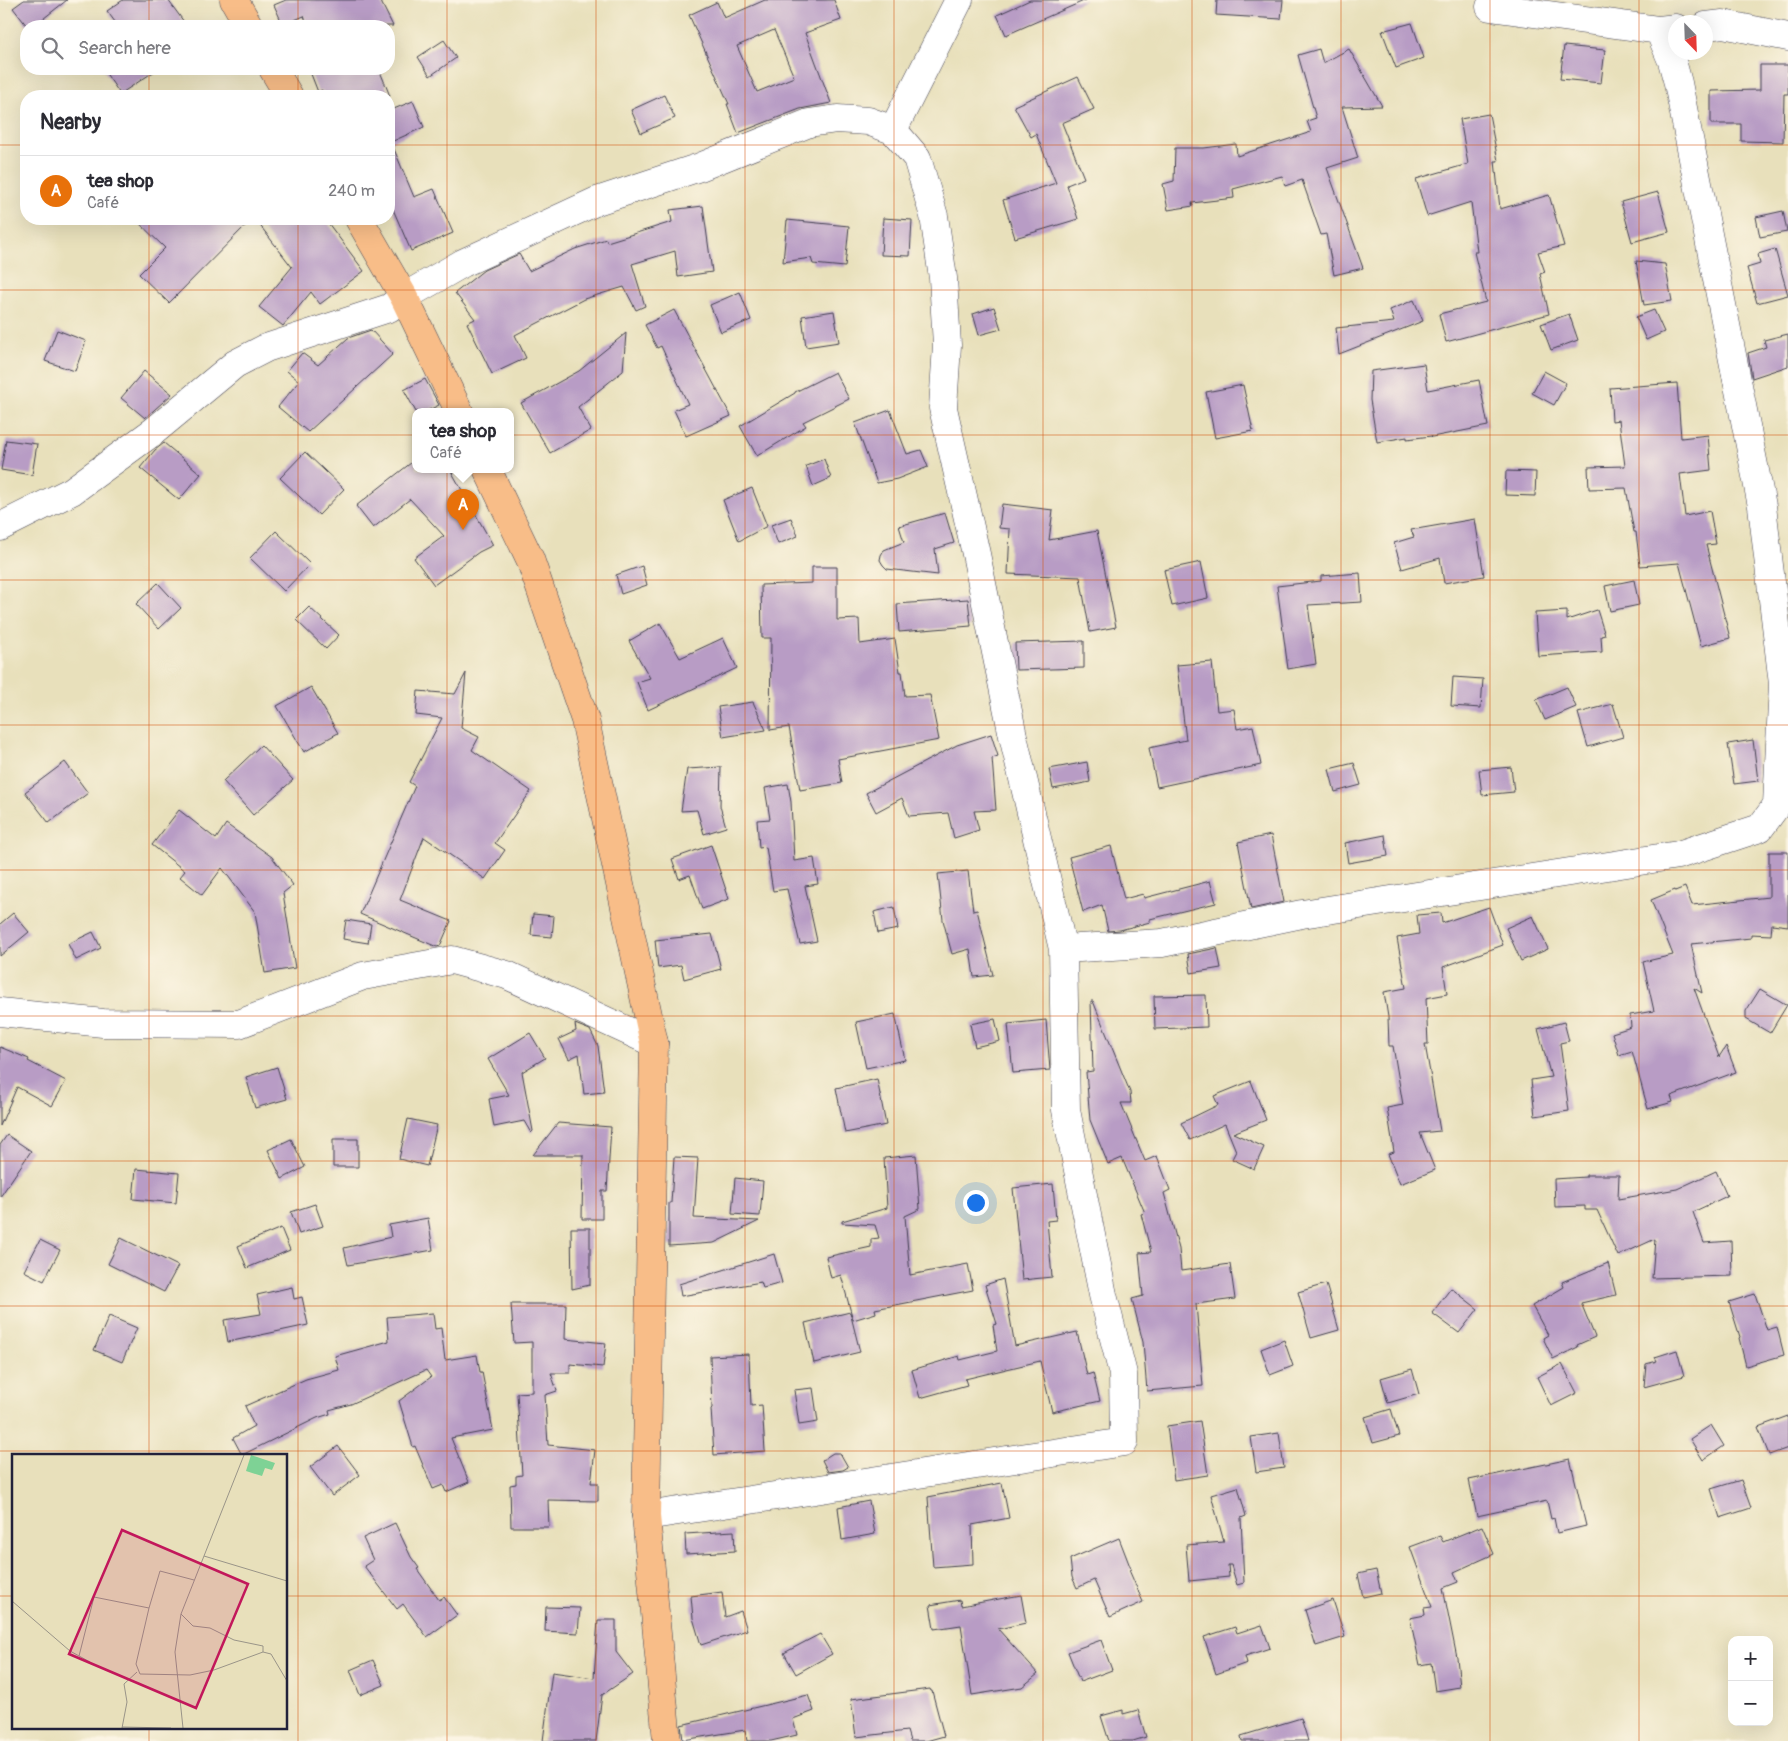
<!DOCTYPE html>
<html lang="en">
<head>
<meta charset="utf-8">
<style>
  :root { --surface:#fff; --page:#f2f2f3; --text:#2b2b33; --muted:#7c7c81; --line:#e1e1e2; --accent:#d1495b }
  body { margin:0; font-family:Pangolin,sans-serif; background:var(--page); color:var(--text) }
  .controls { position:absolute; right:15px; bottom:15px; display:grid; overflow:hidden; border-radius:10px; box-shadow:0 5px 20px #0002 }
  .controls button { width:45px; height:45px; display:grid; place-items:center; padding:0; border:0; border-bottom:1px solid var(--line); background:var(--surface); color:var(--text); font:25px sans-serif }
  .compass { position:absolute; left:1668px; top:15px; width:45px; height:45px; border-radius:50%; background:var(--surface); box-shadow:0 5px 20px #0002; rotate:157deg }
  .you { position:absolute; left:975px; top:1202px; width:18px; height:18px; margin:-12px; border:4px solid #fff; border-radius:50%; background:#1a73e8; box-shadow:0 0 0 8px #1a73e833 }
  .badge { display:grid; place-items:center; width:32px; height:32px; border-radius:50%; background:var(--accent); color:#fff; font-size:16px; font-weight:700 }
  .pin { position:absolute; translate:-50% -41px; filter:drop-shadow(0 1px 2px #0008) }
  .pin::after { content:''; position:absolute; top:26px; width:18px; height:15px; background:inherit; clip-path:polygon(0 0,100% 0,50% 100%) }
  .popup { position:absolute; left:412px; top:408px; width:102px; height:65px; box-sizing:border-box; display:grid; place-content:center; border-radius:10px; background:var(--surface); filter:drop-shadow(0 1px 4px #0005); font-size:16px; white-space:nowrap; color:var(--muted) }
  .popup b { font-size:19px; color:var(--text) }
  .popup::after { content:''; position:absolute; left:50%; top:100%; margin-left:-10px; border:10px solid transparent; border-top-color:var(--surface) }
  .list { margin:0; padding:0; list-style:none }
  h2 { display:flex; justify-content:space-between; align-items:center; height:65px; margin:0; padding:0 20px; font-size:21px }
  h2 small { font-size:16px; font-weight:400; color:var(--muted) }
  .list li { display:grid; grid-template-columns:32px 1fr auto; gap:15px; align-items:center; box-sizing:border-box; height:70px; padding:0 20px; border-top:1px solid var(--line) }
  .list b { display:block; font-size:19px; white-space:nowrap }
  .list p { margin:0; font-size:16px; white-space:nowrap; color:var(--muted) }
  .list em { font-size:16px; font-style:normal; color:var(--muted) }
  .icon { flex:none; width:28px; height:28px; fill:none; stroke:currentColor; stroke-width:2; stroke-linecap:round; stroke-linejoin:round }
  .map { position:relative; flex:none; width:1788px; height:1741px; overflow:hidden }
  .search { position:absolute; background:var(--surface); box-shadow:0 5px 20px #0002; left:20px; top:20px; width:375px; height:55px; display:flex; align-items:center; gap:12px; box-sizing:border-box; padding:0 18px; border-radius:20px; color:var(--muted); font-size:19px }
  .panel { position:absolute; background:var(--surface); box-shadow:0 5px 20px #0002; left:20px; top:90px; width:375px; height:135px; border-radius:20px }
  .map>svg:first-child { display:block }
  .building { fill:#b89cc5; fill-rule:evenodd }
  .lines { fill:none; stroke-linecap:round; stroke-linejoin:round }
  .minor-casing { stroke:#403e4e; stroke-width:29 }
  .highway-casing { stroke:#403e4e; stroke-width:29 }
  .minor { stroke:#fff; stroke-width:28 }
  .highway { stroke:#f8bd88; stroke-width:28 }
  .grid { fill:none; stroke:#d45411; stroke-width:1; stroke-opacity:0.55 }
  .inset-road { fill:none; stroke:#999488; stroke-width:1 }
  .view { fill:#c2185b; fill-opacity:0.15; stroke:#c2185b; stroke-width:2.5 }
  .inset-edge { fill:none; stroke:#22223b; stroke-width:2.5 }
</style>
</head>
<body>
<div class="map">
<svg width="1788" height="1741" viewBox="0 0 1788 1741">
  <rect width="100%" height="100%" fill="#fcf5e5"/>
  <filter id="ink" filterUnits="userSpaceOnUse"><feTurbulence type="fractalNoise" baseFrequency=".02" numOctaves="2"/><feDisplacementMap in="SourceGraphic" scale="10" xChannelSelector="R" yChannelSelector="G"/><feConvolveMatrix kernelMatrix="1 2 1 2 8 2 1 2 1" color-interpolation-filters="sRGB"/></filter>
  <filter id="wash" filterUnits="userSpaceOnUse"><feTurbulence type="fractalNoise" baseFrequency=".0096" numOctaves="4" result="noise"/><feDisplacementMap in="SourceGraphic" scale="20" xChannelSelector="R" yChannelSelector="G"/><feGaussianBlur stdDeviation="1.12" result="paint"/><feColorMatrix in="noise" values="0 0 0 0 0 0 0 0 0 0 0 0 0 0 0 0 0 1.4 0 .05"/><feComposite in="paint" operator="in"/></filter>
  <g filter="url(#wash)">
    <rect width="100%" height="100%" fill="#e8e0bb"/>
    <g id="blocks">
      <path class="building" d="M24 0H67L34 26H27L13 8Z
        M123 0H168L187 26H118L107 11Z
        M286 0H380L393 26H308L304 16 283 25 274 5Z
        M765 0H834L841 20 805 33 831 103 800 109 738 133 727 104H729L689 15 717 2 724 18ZM774 30 794 77 757 92 737 46Z
        M1030 0H1086L1006 35 997 15Z
        M1217 0H1283L1281 19 1216 15Z
        M1412 23 1424 58 1396 68 1382 31Z
        M444 40 456 58 430 76 418 57Z
        M1564 46 1605 50 1601 83 1560 79Z
        M1319 49 1323 63 1349 49 1382 106 1342 107 1358 158 1327 168 1363 268 1334 275 1326 234 1321 235 1302 180 1285 186 1282 176 1233 189 1234 198 1192 203 1193 206 1168 210 1163 184 1174 181 1175 148H1204L1236 144 1237 156 1311 132 1307 121 1316 118 1298 55Z
        M1760 65H1788V94H1784L1783 142 1741 141V124H1711V91L1760 90Z
        M103 69H158L120 94Z
        M309 69H379L390 96H324L322 90 318 92Z
        M1078 77 1094 109 1062 123 1084 178 1067 185 1078 219 1015 238 1003 200 1056 183 1036 134 1031 137 1014 106Z
        M664 95 675 118 641 133 631 110Z
        M413 101 424 127 391 142 414 197 434 189 453 233 411 251 389 200V111Z
        M1489 114 1498 161H1495L1500 209 1549 195 1564 246 1538 252 1545 272 1540 274 1549 314 1446 342 1439 314 1486 302 1474 252H1477L1471 202 1427 216 1416 179 1468 164 1460 119Z
        M1658 192 1669 232 1632 242 1621 202Z
        M703 206 712 272 678 277 675 251 632 264 645 306 636 310 624 287 584 299 515 335 526 358 492 374 467 323 475 319 455 293 484 270 519 254 529 271 575 249 606 239 607 242 672 222 670 210Z
        M1783 211 1787 232 1760 237 1756 217Z
        M883 218 912 220 910 256 881 255Z
        M135 219H252L169 303 139 274 165 248Z
        M255 219H325L364 271 320 304 311 292 283 326 259 307 292 267Z
        M787 220 849 226 845 267 813 264 811 258 783 262Z
        M1775 249 1788 295 1757 303 1747 268 1760 264 1758 254Z
        M1636 261 1665 264 1672 301 1644 305Z
        M740 292 751 320 721 332 710 305Z
        M1414 300 1423 321 1339 354 1336 328 1394 322 1390 310Z
        M994 307 1001 329 979 335 973 314Z
        M674 310 731 416 686 436 674 410 688 404 661 346 657 348 645 325Z
        M1654 310 1664 332 1646 340 1636 317Z
        M834 311 839 342 806 347 802 316Z
        M1569 314 1578 340 1551 350 1541 324Z
        M57 330 86 341 75 371 45 361Z
        M371 330 393 354 308 432 278 407 299 381 287 371 302 353 318 365 348 338Z
        M626 333 623 371 578 407 591 430 550 453 521 403 579 371Z
        M1788 334V366L1752 378 1748 353 1766 347 1764 340Z
        M1424 364 1428 390 1479 380 1488 426 1432 437 1431 436 1407 439V437L1377 442 1370 400 1371 371Z
        M144 371 172 394 145 418 121 398Z
        M1544 371 1566 383 1554 405 1532 393Z
        M835 372 849 399 803 422 806 426 757 456 740 426 795 393V392Z
        M425 379 439 405 427 411 416 412 404 390Z
        M1677 383 1681 438 1708 435 1711 470 1680 474 1685 516 1710 511 1716 544 1706 545 1730 638 1701 646 1679 563 1640 566 1636 532H1634L1626 488 1589 489 1588 467 1625 466 1619 420 1612 421 1610 388Z
        M1243 385 1253 431 1215 438 1206 392Z
        M890 410 907 454 921 450 928 467 897 479 877 483 855 423Z
        M6 440 37 444 32 475 1 470Z
        M164 443 201 474 179 500 140 468 155 450Z
        M305 452 344 489 319 515 280 478Z
        M416 459V469H450L493 545 479 552 434 585 414 558 444 536 410 499 373 528 356 506Z
        M824 459 831 478 813 486 806 466Z
        M1506 471 1536 472 1535 496 1505 495Z
        M752 488 767 526 739 541 723 500Z
        M1002 504 1053 510 1049 540 1097 531 1116 627 1090 632 1080 577 1008 574 1010 529 999 528Z
        M945 513 954 543 935 549 938 575 887 569 883 565 880 560 881 555 884 550 904 542 899 526Z
        M791 518 798 536 778 544 771 525Z
        M1475 519 1484 576 1444 583 1440 558 1402 569 1394 543 1414 537 1411 530Z
        M276 531 310 564 284 591 250 558Z
        M1201 562 1208 598 1172 606 1164 570Z
        M642 566 647 585 621 594 616 575Z
        M812 567H837V620L859 619 860 644 895 639 900 672H902L905 696 930 695 939 740 838 759 842 783 800 790 789 727 770 730 771 638H762L761 585 812 583Z
        M1360 573 1362 602 1308 605 1316 664 1288 669 1277 586 1321 581V576Z
        M1634 580 1639 605 1610 611 1605 586Z
        M158 583 181 608 159 629 136 604Z
        M968 599 971 626 899 632 897 604Z
        M309 607 339 635 326 649 296 620Z
        M1597 610 1605 635 1601 636 1602 652 1538 656 1535 613 1567 611V620Z
        M660 623 680 658 723 638 737 668 648 710 637 682 650 678 629 641Z
        M1084 641V668L1016 670 1015 643Z
        M1212 662 1217 711 1234 709 1237 729 1253 726 1261 765 1157 787 1149 748 1186 740 1177 665Z
        M466 673 461 728 479 737 472 750 531 791 495 843 505 850 485 879 424 837 400 900 451 921 440 946 437 947 360 914 415 786 409 782 442 718 416 715 418 691 455 694Z
        M1453 677 1483 679 1481 708 1451 706Z
        M311 687 338 733 304 752 277 706Z
        M1567 687 1576 707 1545 720 1536 700Z
        M753 702 766 730 723 737 718 707Z
        M1613 704 1623 737 1588 747 1578 713Z
        M991 734 998 756 992 758 996 810 974 811 979 830 954 838 948 813 909 816 902 798 876 812 866 793 957 745Z
        M1753 740 1758 781 1734 784 1728 744Z
        M261 745 293 780 253 815 223 781Z
        M65 762 88 793 49 823 25 792Z
        M1087 762 1090 782 1053 789 1049 769Z
        M1354 763 1361 785 1335 792 1329 769Z
        M721 767 720 806 726 827 704 834 697 810 681 811 687 769Z
        M1511 767 1514 792 1482 795 1479 770Z
        M788 784 791 802 794 861 814 858 818 884 805 886 817 941 800 944 787 889 773 891 766 847 759 848 757 820 770 819 765 788Z
        M179 810 216 839 226 824 272 857 293 885 283 893 295 968 265 973 255 912 222 868 202 895 180 877 185 871 152 845Z
        M1271 835 1284 902 1251 909 1238 842Z
        M1385 835 1388 856 1348 863 1345 843Z
        M711 845 729 899 702 909 690 875 679 879 672 859Z
        M1111 846 1124 899 1143 894 1144 898 1210 881 1216 903 1150 919V922L1120 930 1108 931 1102 905 1083 912 1069 857Z
        M1769 852H1788V926L1772 924 1771 935 1751 934V938L1691 944 1702 993 1694 988 1719 1057 1726 1046 1736 1072 1671 1096 1673 1102 1648 1109 1632 1051 1619 1055 1612 1033 1631 1027 1630 1015 1654 1011 1643 962 1673 955 1651 900 1675 890V891L1685 887 1692 905 1769 897Z
        M968 871 973 911 977 910 993 975 974 977 970 949 952 954 943 920 938 874Z
        M894 907 898 929 878 933 874 912Z
        M1489 907 1503 945 1443 967 1447 994 1426 998 1428 1044H1425L1440 1131 1420 1133 1435 1170 1400 1184 1388 1154 1394 1152 1387 1108 1403 1105 1393 1046H1389L1388 1017 1384 992 1406 988 1397 938 1419 934 1417 915 1441 913 1442 923Z
        M13 913 29 932 0 956V924Z
        M533 914 554 916 552 937 531 935Z
        M1533 916 1548 949 1521 961 1506 928Z
        M346 920 371 924 368 943 343 939Z
        M93 932 101 948 76 960 68 944Z
        M712 934 721 969 684 979 681 965 658 968 655 940Z
        M1217 948 1221 968 1191 973 1188 954Z
        M1760 989 1787 1005 1770 1033 1746 1019V1011Z
        M1206 995 1207 1027 1155 1029 1154 996Z
        M1091 1001H1093L1130 1092 1131 1103H1121L1145 1161 1157 1156 1170 1190 1164 1193 1179 1249 1181 1271 1230 1264 1235 1299 1196 1304 1203 1386 1147 1391 1143 1342 1132 1299 1143 1296 1139 1253 1151 1252 1141 1214 1145 1213 1122 1158 1108 1164 1090 1120 1086 1072 1093 1071Z
        M895 1014 905 1060 866 1068 856 1022Z
        M995 1019 1000 1041 975 1047 970 1024Z
        M1046 1020 1050 1070 1013 1073 1008 1024Z
        M1564 1022 1569 1041 1560 1043 1569 1111 1535 1116 1531 1080 1551 1077 1538 1029Z
        M575 1024 590 1030 598 1046 604 1092 584 1094 579 1054 569 1059 559 1039 576 1031Z
        M530 1033 545 1058 522 1072 533 1131 531 1133 524 1121 494 1127 489 1099 509 1095 488 1059Z
        M0 1047 29 1059 28 1061 66 1081 52 1106 17 1087 0 1126Z
        M277 1067 287 1099 255 1108 246 1077Z
        M877 1079 886 1125 845 1133 836 1088Z
        M1251 1081 1266 1120 1233 1133 1264 1147 1254 1169 1232 1159 1236 1151 1225 1124 1190 1140 1181 1123 1218 1105 1214 1096Z
        M408 1119 437 1125 427 1166 399 1159Z
        M558 1123 611 1127 607 1191H602V1219H582L583 1155H533Z
        M7 1135 31 1151 0 1197V1145Z
        M291 1139 305 1167 282 1179 268 1150Z
        M333 1139H358V1167H333Z
        M916 1155 920 1209 905 1216 910 1275 968 1264 973 1290 875 1309 876 1313 853 1320 841 1275 831 1278 826 1257 871 1247V1239L879 1238 875 1225 842 1223V1221L887 1208 884 1158Z
        M674 1157 698 1158 694 1218 759 1221 714 1243 669 1246V1203H671Z
        M136 1169 179 1173 176 1203 133 1199Z
        M1716 1171 1727 1196 1693 1212 1704 1243 1731 1241 1732 1276 1652 1278 1655 1239 1618 1256 1597 1210H1585V1206L1555 1207 1554 1179 1586 1177V1175H1619L1618 1199 1677 1189Z
        M735 1178 763 1181 760 1216 732 1214Z
        M1053 1184 1056 1220 1047 1221 1052 1277 1022 1280 1013 1188Z
        M315 1204 323 1226 299 1234 291 1212Z
        M428 1218 433 1250 348 1265 344 1248 391 1237 389 1225Z
        M281 1228 290 1250 247 1268 238 1246Z
        M571 1228H590V1285L572 1289Z
        M121 1238 178 1266 164 1292 108 1264Z
        M40 1240 60 1250 44 1281 24 1271Z
        M774 1254 782 1283 763 1288 761 1282 681 1296 679 1284Z
        M1608 1263 1616 1295 1581 1303 1595 1337 1577 1345 1578 1347 1553 1359 1543 1338 1548 1335 1532 1306 1564 1287 1562 1282Z
        M1003 1279 1015 1346 1077 1332 1087 1375 1093 1373 1100 1401 1052 1412 1040 1361 965 1379 967 1385 920 1398 912 1370 959 1356 960 1360 997 1351 993 1325 997 1324 985 1285Z
        M1326 1284 1339 1330 1311 1338 1298 1292Z
        M292 1287 294 1299 302 1297 308 1325 228 1342 224 1320 261 1314 257 1295Z
        M1451 1288 1478 1309 1459 1333 1432 1313Z
        M1755 1294 1767 1330 1777 1327 1784 1355 1746 1366 1739 1338 1740 1337 1729 1302Z
        M511 1304H566L565 1339 606 1343 603 1367 570 1364V1373H551L557 1391 545 1395 548 1445 595 1450 591 1483H598V1501L548 1500 549 1527H511L510 1485 516 1484V1476L522 1475 517 1393 532 1392V1342L514 1343Z
        M850 1312 860 1352 814 1363 805 1323Z
        M433 1313 435 1329 441 1328 445 1360 477 1355 480 1372H482L493 1430 451 1438 469 1482 446 1492 443 1485 433 1489 415 1446 413 1447 399 1401 431 1377 426 1370 351 1404 329 1410 330 1414 317 1418 242 1455 233 1438 254 1426 245 1406 306 1379 339 1370 335 1356 389 1341 387 1317Z
        M109 1316 137 1328 122 1362 94 1350Z
        M1284 1340 1293 1366 1270 1375 1261 1349Z
        M1677 1350 1684 1376 1644 1387 1646 1364 1657 1361 1655 1357Z
        M749 1354 751 1406 762 1405 765 1451 714 1455 711 1409 712 1408 710 1356Z
        M1562 1364 1577 1393 1551 1406 1537 1377Z
        M1412 1369 1419 1394 1388 1403 1381 1378Z
        M813 1388 818 1422 799 1425 794 1390Z
        M1391 1409 1399 1436 1373 1443 1365 1417Z
        M1788 1416V1448L1769 1455 1758 1427Z
        M1200 1421 1208 1475 1174 1480 1167 1426Z
        M1711 1425 1724 1446 1703 1460 1690 1439Z
        M1279 1433 1284 1468 1256 1472 1251 1437Z
        M338 1446 360 1475 332 1496 310 1467Z
        M833 1453H840L848 1467 843 1470 828 1472 822 1460Z
        M1570 1459 1586 1526 1557 1533 1554 1518 1551 1519 1547 1501 1477 1516 1469 1480Z
        M1741 1480 1751 1508 1720 1518 1711 1489Z
        M1002 1483 1009 1518 972 1525 973 1564 933 1567 928 1497Z
        M1238 1487 1246 1516 1241 1518 1244 1583 1237 1585 1231 1565H1228L1229 1577 1189 1581 1186 1545 1224 1542 1211 1495Z
        M869 1501 875 1534 842 1540 838 1507Z
        M395 1523 411 1557 419 1568 417 1569 439 1600 444 1597 457 1615 427 1637 403 1604 397 1609 364 1566 373 1560 363 1538Z
        M1482 1526 1494 1554 1454 1572 1458 1582 1443 1588 1457 1658 1460 1687 1435 1691 1431 1663 1420 1665 1410 1618 1425 1615 1424 1608 1432 1607 1410 1547 1440 1536 1443 1542Z
        M734 1531 735 1551 686 1554 685 1534Z
        M1119 1538 1131 1569 1129 1570 1143 1602 1110 1617 1094 1580 1077 1588 1072 1577 1070 1559Z
        M1376 1570 1381 1593 1363 1597 1358 1574Z
        M722 1592 725 1617 741 1611 747 1630 701 1645 693 1618 691 1596Z
        M1021 1595 1026 1623 998 1629 1038 1674 1022 1687 972 1695 961 1625 934 1629 930 1605 960 1600 961 1606Z
        M1333 1600 1345 1637 1316 1646 1305 1610Z
        M546 1607 580 1608 578 1633 545 1631Z
        M598 1620H616V1652L633 1674 602 1695 596 1741H543L552 1672 594 1678Z
        M1262 1625 1270 1648 1245 1656 1247 1663 1216 1674 1204 1637 1235 1627 1237 1633Z
        M820 1634 832 1654 796 1674 784 1653Z
        M1101 1640 1112 1670 1080 1682 1068 1652Z
        M373 1660 384 1685 360 1695 350 1670Z
        M930 1689 931 1691H932L944 1736 926 1741H910L907 1731 856 1737 851 1699Z
        M808 1695 814 1711 793 1719 797 1735 771 1741H747L745 1730 683 1740 681 1725Z
        M1123 1710V1714L1138 1710 1146 1737 1133 1741H1109L1101 1716Z
        M1301 1718 1308 1741H1242L1241 1736Z"/>
    </g>
  </g>
  <g filter="url(#ink)">
    <use href="#blocks" fill-opacity="0" stroke="#403e4e" stroke-width="1"/>
    <g class="lines">
      <g class="minor-casing">
        <path id="minor" d="M1490 7 1659 30 1676 28
          M1706 26 1723 24 1788 37
          M893 130 959 0
          M0 527 72 491 154 431 235 364 266 348 389 308 404 297 463 263 597 201 700 167 809 123 837 119 868 121 893 130 917 158 934 216 943 278 947 345 943 408 976 554 1013 736 1063 949
          M0 1012 103 1023 239 1024 363 976 452 960 507 975 654 1043
          M646 1516 1124 1442 1123 1374 1103 1295 1066 1110 1063 949 1162 943 1302 914 1678 855 1760 828 1777 805 1783 684 1762 506 1678 83 1672 61 1659 30"/>
      </g>
      <g class="highway-casing">
        <path id="highway" d="M234 0 249 26
          M273 69 289 96
          M359 219 404 297 459 411
          M487 469 530 559 585 720 654 1043 646 1516 667 1741"/>
      </g>
      <use href="#minor" class="minor"/>
      <use href="#highway" class="highway"/>
    </g>
  </g>
  <path class="grid" d="M149 0V26M298 0V26M447 0V1741M596 0V1741M745 0V1741M894 0V1741M1043 0V1741M1192 0V1741M1341 0V1741M1490 0V1741M1639 0V1741M149 69V96M298 69V96M0 145H26M389 145H1788M149 219V1455M298 219V1741M0 290H1788M0 435H1788M0 580H1788M0 725H1788M0 870H1788M0 1016H1788M0 1161H1788M0 1306H1788M0 1451H1788M0 1596H14M286 1596H1788M149 1727V1741"/>
  <g transform="translate(12 1454)">
    <rect width="275" height="275" fill="#e8e0bb"/>
    <path d="M239 1 263 9 260 16 253 14 250 22 234 17Z" fill="#7ed295"/>
    <path class="inset-road" d="M192 102 275 127M0 147 58 197 78 208M137 154 124 210 128 220 178 221 202 216 251 198M169 160 181 172 198 174 222 186 251 192V198L259 200 275 227M67 202 82 143 137 154 148 117 182 126M110 273 159 274M110 274 115 248 112 230 125 218M171 274 163 198 169 160 232 1"/>
    <path class="view" d="M110 76 236 130 184 254 57 200Z"/>
    <rect width="275" height="275" class="inset-edge"/>
  </g>
</svg>
<div class="controls">
<button>+</button>
<button>−</button>
</div>
<svg class="compass" viewBox="-18 -18 36 36"><path d="M0-13l5 13h-10z" fill="#e53935"/><path d="M0 13l5-13h-10z" fill="#7c7c81"/></svg>
<div class="you"></div>
<div class="pin badge" style="left:463px;top:530px;background:#e8710a">A</div>
<div class="popup"><b>tea shop</b>Café</div>
<div class="search"><svg class="icon" aria-label="search" viewBox="0 0 24 24"><circle cx="10" cy="10" r="6"/><path d="M15 15l6 6"/></svg>Search here</div>
<section class="panel">
<h2>Nearby<small></small></h2>
<ul class="list">
<li><span class="badge" style="background:#e8710a">A</span><div><b>tea shop</b><p>Café</p></div><em>240 m</em></li>
</ul>
</section>
</div>
</body>
</html>
